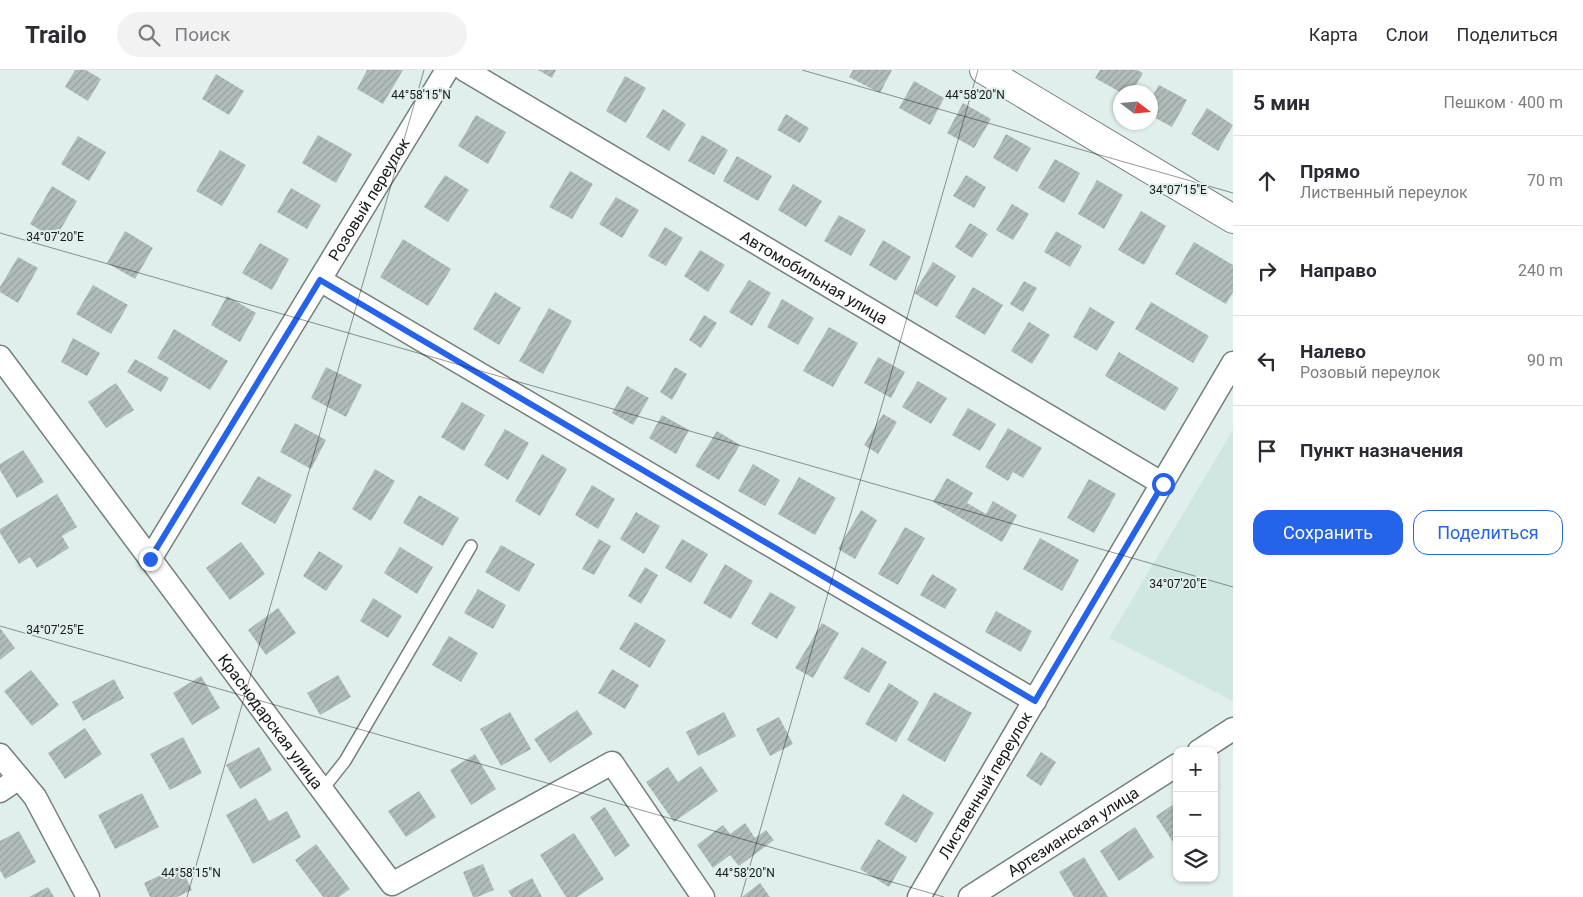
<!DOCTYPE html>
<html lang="ru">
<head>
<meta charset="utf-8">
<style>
  :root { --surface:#fff; --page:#f2f2f3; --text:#2b2b33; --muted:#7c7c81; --line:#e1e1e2; --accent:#2563eb }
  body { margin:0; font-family:Roboto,sans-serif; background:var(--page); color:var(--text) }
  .controls { position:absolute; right:15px; bottom:15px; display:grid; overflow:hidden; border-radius:10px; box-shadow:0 1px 4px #0004 }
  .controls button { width:45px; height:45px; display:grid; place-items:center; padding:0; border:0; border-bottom:1px solid var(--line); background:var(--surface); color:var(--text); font:25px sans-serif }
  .compass { position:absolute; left:1113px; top:15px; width:45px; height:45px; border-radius:50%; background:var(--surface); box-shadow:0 1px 4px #0004; rotate:106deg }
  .stop { position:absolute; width:15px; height:15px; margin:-11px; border:4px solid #2563eb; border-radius:50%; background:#fff }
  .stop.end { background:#2563eb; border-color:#fff; box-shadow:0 1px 5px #0008 }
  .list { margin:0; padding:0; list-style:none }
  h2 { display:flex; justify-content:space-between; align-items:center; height:65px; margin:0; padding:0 20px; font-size:21px }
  h2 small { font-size:16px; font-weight:400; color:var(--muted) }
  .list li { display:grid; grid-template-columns:32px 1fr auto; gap:15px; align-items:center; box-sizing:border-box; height:90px; padding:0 20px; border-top:1px solid var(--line) }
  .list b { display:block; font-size:19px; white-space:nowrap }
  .list p { margin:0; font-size:16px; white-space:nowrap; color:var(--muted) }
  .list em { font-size:16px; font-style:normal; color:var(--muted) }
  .actions { display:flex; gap:10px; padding:15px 20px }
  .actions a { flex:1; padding:11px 0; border:1px solid var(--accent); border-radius:15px; text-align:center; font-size:18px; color:var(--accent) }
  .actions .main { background:var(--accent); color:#fff }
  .icon { flex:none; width:28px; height:28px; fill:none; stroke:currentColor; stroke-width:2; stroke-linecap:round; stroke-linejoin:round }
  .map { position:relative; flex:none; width:1233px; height:827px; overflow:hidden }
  header { display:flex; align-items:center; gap:30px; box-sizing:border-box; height:70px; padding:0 25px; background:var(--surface); border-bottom:1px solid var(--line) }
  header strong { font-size:24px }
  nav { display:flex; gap:28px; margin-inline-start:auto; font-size:18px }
  .search { width:350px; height:45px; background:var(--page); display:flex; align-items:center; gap:12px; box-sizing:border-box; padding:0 18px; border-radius:28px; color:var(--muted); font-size:19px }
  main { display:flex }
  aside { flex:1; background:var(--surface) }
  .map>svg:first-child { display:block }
  .built { fill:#d0e7e1 }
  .building { fill:url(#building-hatch) }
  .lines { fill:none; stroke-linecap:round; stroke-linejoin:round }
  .service-casing { stroke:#727f7b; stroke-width:14 }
  .minor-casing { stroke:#727f7b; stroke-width:25 }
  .tertiary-casing { stroke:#727f7b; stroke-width:30 }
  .service { stroke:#fff; stroke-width:11 }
  .minor { stroke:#fff; stroke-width:22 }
  .tertiary { stroke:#fff; stroke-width:28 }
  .route { stroke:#2563eb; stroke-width:6 }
  .ticks { fill:none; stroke:#151a18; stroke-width:1; stroke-opacity:0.45 }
  .labels { text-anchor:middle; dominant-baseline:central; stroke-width:4; stroke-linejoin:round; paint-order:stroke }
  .street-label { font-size:16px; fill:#151a18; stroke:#e1efec }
  .ticks-label { font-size:12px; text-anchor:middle; fill:#151a18; stroke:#e1efec; stroke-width:4; stroke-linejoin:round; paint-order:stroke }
</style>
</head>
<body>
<header>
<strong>Trailo</strong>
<div class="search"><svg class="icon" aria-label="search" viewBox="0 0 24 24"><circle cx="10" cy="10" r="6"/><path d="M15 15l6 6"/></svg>Поиск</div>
<nav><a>Карта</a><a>Слои</a><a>Поделиться</a></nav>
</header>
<main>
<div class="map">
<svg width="1233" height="827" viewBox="0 0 1233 827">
  <defs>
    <pattern id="building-hatch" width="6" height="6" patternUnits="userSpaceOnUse" patternTransform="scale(1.25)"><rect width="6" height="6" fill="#afbcb9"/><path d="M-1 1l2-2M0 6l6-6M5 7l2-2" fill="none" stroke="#96a19e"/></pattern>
  </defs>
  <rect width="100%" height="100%" fill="#e1efec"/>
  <path class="built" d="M1233 360V631L1109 568Z"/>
  <path class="building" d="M75 0H86L101 9 88 31 65 17Z
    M367 0H403L383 34 357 19Z
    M538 0H556L552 8Z
    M853 0H892L880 23 849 7Z
    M1100 0H1137L1143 3 1132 22H1120L1095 8Z
    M216 4 244 21 229 45 202 29Z
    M625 6 646 18 626 53 606 41Z
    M914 11 944 28 930 55 899 38Z
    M1159 15 1187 30 1172 57 1150 45V30Z
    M963 33 991 49 974 78 947 63Z
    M1207 38 1233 55 1218 81 1191 64Z
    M663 39 686 54 669 81 646 67Z
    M786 44 809 58 800 73 777 60Z
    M476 45 506 62 488 94 458 76Z
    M1006 64 1031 78 1017 102 993 88Z
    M318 65 352 84 336 113 302 93Z
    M702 65 728 80 714 105 688 91Z
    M78 66 106 82 89 111 61 94Z
    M220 80 246 95 222 136 196 121Z
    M737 86 772 106 758 131 723 111Z
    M1055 89 1080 103 1064 133 1038 118Z
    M570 101 593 114 572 149 549 137Z
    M445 105 469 120 448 152 424 137Z
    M966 105 986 117 974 138 953 126Z
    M1097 110 1123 125 1104 159 1078 144Z
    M793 114 822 131 806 157 778 140Z
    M52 116 77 131 55 169 30 154Z
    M291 118 321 135 307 159 277 142Z
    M616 127 639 140 622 168 599 154Z
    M1012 134 1029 144 1013 170 996 160Z
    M1141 141 1166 156 1144 195 1118 180Z
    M839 145 866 160 851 186 824 171Z
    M970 153 988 164 972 188 955 177Z
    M665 157 683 168 666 196 648 186Z
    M125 161 153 178 135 209 107 193Z
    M1056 161 1082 176 1070 197 1044 182Z
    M403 169 451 199 428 236 380 207Z
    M883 170 911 187 896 211 869 195Z
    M1194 172 1233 195V222L1226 234 1175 204Z
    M260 173 289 189 272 220 242 203Z
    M700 180 725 195 708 222 684 206Z
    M18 187 38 198 18 233 0 222V217Z
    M933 192 956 206 937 237 914 223Z
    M749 210 771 223 752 256 729 242Z
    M1024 211 1037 218 1023 242 1010 234Z
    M93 215 128 235 111 264 76 244Z
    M973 217 1003 235 985 265 955 247Z
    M495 222 521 238 499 275 473 259Z
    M227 226 256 243 240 272 211 255Z
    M782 229 814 248 798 275 767 257Z
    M1151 232 1209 266 1193 293 1135 259Z
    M1090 237 1115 252 1097 281 1073 267Z
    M549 238 572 251 543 304 519 291Z
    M704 245 717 253 701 278 689 270Z
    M1029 252 1050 265 1032 294 1011 281Z
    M829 257 858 273 833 317 803 301Z
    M174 259 228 291 210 320 157 288Z
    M73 268 100 283 87 306 61 292Z
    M1119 282 1179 318 1165 341 1105 306Z
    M878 287 905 302 891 328 864 313Z
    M135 289 169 308 161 322 127 302Z
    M326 297 362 315 346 347 311 328Z
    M675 297 687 304 672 330 660 322Z
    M918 311 947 328 931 354 902 337Z
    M116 313 134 340 106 358 88 332Z
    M627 316 649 328 633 355 612 343Z
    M462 332 485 345 464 381 441 367Z
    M968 338 996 354 980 381 952 365Z
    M883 344 897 352 878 384 864 375Z
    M662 345 689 360 676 384 649 368Z
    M295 353 326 370 311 399 280 382Z
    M1008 358 1042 378 1023 408 1013 402 1008 411 985 397Z
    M505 359 529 373 508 410 484 395Z
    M717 361 740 375 719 410 695 396Z
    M23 380 44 412 17 428 0 400V394Z
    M542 384 567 399 540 446 515 431Z
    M753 394 780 410 765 436 738 421Z
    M375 399 395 411 371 451 352 439Z
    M258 406 292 425 275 454 241 434Z
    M799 407 836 428 815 465 778 444Z
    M947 408 973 423 967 433 986 444 993 431 1017 445 1002 472 933 432Z
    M1089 409 1116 424 1094 463 1067 448Z
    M592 415 615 429 598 459 575 445Z
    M57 424 77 457 62 466 69 478 37 498 30 487 19 494 0 463V459Z
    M419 425 459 448 443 476 403 453Z
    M861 440 877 450 855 489 838 479Z
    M636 442 660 456 644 484 620 469Z
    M905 457 925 468 898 515 878 504Z
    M1040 468 1079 490 1062 521 1023 499Z
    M599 469 611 476 594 505 582 499Z
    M682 469 708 484 691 513 665 498Z
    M241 472 265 504 230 530 206 498Z
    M501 475 535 494 519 522 485 502Z
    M400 477 433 497 417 524 384 503Z
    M319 481 343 496 326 521 303 506Z
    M725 494 753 511 731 549 703 533Z
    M645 497 658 505 641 534 628 526Z
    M932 504 957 519 945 539 920 525Z
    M478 519 506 535 493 559 464 543Z
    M770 522 796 537 777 569 751 554Z
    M373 528 402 546 388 568 360 551Z
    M278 538 296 563 266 585 248 560Z
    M996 541 1032 561 1021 582 985 562Z
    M635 552 666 570 650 598 619 579Z
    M822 553 839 563 813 608 795 598Z
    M0 558 15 578 0 590Z
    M449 566 478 583 461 612 432 595Z
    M862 577 887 592 869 623 843 608Z
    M612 599 639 615 625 639 598 623Z
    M31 600 59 635 32 656 4 621Z
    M338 605 351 627 320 645 307 623Z
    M201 606 220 638 192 655 173 623Z
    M114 609 124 628 83 651 72 632Z
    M889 613 919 632 896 672 865 654Z
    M934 622 972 643 945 692 907 670Z
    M577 640 593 664 550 693 534 669Z
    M510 642 531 679 501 696 480 659Z
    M724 642 736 666 698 686 686 662Z
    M779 647 793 674 770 686 756 659Z
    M85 658 102 684 65 709 48 683Z
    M183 667 202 703 170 720 150 684Z
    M259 677 272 700 240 719 226 695Z
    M1041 682 1056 692 1041 716 1026 706Z
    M475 684 496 719 471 735 450 700Z
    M701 696 718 721 674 752 646 712 668 697 678 712Z
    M419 721 436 747 406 767 388 741Z
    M142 723 159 757 115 779 98 745Z
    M903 724 934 743 916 773 884 754Z
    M256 728 269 751 287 741 301 767 253 794 226 745Z
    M1177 732V770L1173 772 1156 746Z
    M605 737 630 776 615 787 590 747Z
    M745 753 755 768 766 760 774 770 739 796 730 785 713 798 697 775 723 755 730 764Z
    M1135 757 1154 787 1119 811 1100 781Z
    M19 761 36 792 5 809 0 800V771Z
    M574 763 604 809 577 827H566L540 785Z
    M878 769 907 787 889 817 860 799Z
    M316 774 350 819 339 827H323L295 790Z
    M1084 787 1108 827H1074L1059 802Z
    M483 794 494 820 477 827H473L463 802Z
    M180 796 192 820 177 827H150L144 813Z
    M532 808 542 827H512L508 821Z
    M760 813 770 827H742Z
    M48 817 54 827H29Z"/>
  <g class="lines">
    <g class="service-casing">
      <path id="service" d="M322 720 345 691 471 476"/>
    </g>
    <g class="minor-casing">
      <g id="minor">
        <path id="s1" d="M465 0 1163 414"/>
        <path d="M320 210 1035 631"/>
        <path id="s2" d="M0 287 392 814 612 693 703 827"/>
        <path id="s3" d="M150 489 447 0"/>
        <path d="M1199 681 1233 659"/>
        <path d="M0 685 35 727 88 827"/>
        <path d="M0 721 19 708"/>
        <path id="s4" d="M919 827 1233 293"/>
        <path id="s5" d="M970 827 1177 695"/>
      </g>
    </g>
    <g class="tertiary-casing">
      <path id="tertiary" d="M984 0 1233 149"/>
    </g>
    <use href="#service" class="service"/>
    <use href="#minor" class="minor"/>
    <use href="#tertiary" class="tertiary"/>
  </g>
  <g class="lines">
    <path class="route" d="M150 489 320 210 1035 631 1163 414"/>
  </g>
  <path class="ticks" d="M802 0 1233 123M0 163 1233 517M0 556 944 827M187 827 424 0M741 827 978 0"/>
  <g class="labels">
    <g class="street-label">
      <text stroke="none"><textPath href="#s3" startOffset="421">Розовый переулок</textPath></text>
      <text stroke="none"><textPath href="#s1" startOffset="406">Автомобильная улица</textPath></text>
      <text stroke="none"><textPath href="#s2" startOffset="454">Краснодарская улица</textPath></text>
      <text stroke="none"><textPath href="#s4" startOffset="130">Лиственный переулок</textPath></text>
      <text stroke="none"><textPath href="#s5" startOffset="122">Артезианская улица</textPath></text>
    </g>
  </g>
  <g class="ticks-label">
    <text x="421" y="29">44°58'15"N</text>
    <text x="975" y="29">44°58'20"N</text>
    <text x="1178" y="124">34°07'15"E</text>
    <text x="55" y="171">34°07'20"E</text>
    <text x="1178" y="518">34°07'20"E</text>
    <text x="55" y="564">34°07'25"E</text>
    <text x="191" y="807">44°58'15"N</text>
    <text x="745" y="807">44°58'20"N</text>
  </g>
</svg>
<div class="controls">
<button>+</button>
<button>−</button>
<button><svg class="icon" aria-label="layers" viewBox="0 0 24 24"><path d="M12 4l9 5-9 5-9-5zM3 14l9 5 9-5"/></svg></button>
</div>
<svg class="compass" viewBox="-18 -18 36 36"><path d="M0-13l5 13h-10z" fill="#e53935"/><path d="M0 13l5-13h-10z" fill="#7c7c81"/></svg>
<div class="stop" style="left:1163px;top:414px"></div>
<div class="stop end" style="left:150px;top:489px"></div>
</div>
<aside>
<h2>5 мин<small>Пешком · 400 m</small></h2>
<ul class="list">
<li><svg class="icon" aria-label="ahead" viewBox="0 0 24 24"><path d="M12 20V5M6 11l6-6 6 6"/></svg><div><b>Прямо</b><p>Лиственный переулок</p></div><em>70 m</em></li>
<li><svg class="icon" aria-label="right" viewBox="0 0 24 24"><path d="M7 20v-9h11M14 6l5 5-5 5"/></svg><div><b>Направо</b></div><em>240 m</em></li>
<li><svg class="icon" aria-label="left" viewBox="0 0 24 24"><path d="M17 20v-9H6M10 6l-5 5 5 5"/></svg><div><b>Налево</b><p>Розовый переулок</p></div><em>90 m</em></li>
<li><svg class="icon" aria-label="arrive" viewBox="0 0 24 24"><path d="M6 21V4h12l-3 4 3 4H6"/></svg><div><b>Пункт назначения</b></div></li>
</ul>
<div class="actions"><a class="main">Сохранить</a><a>Поделиться</a></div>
</aside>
</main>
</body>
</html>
